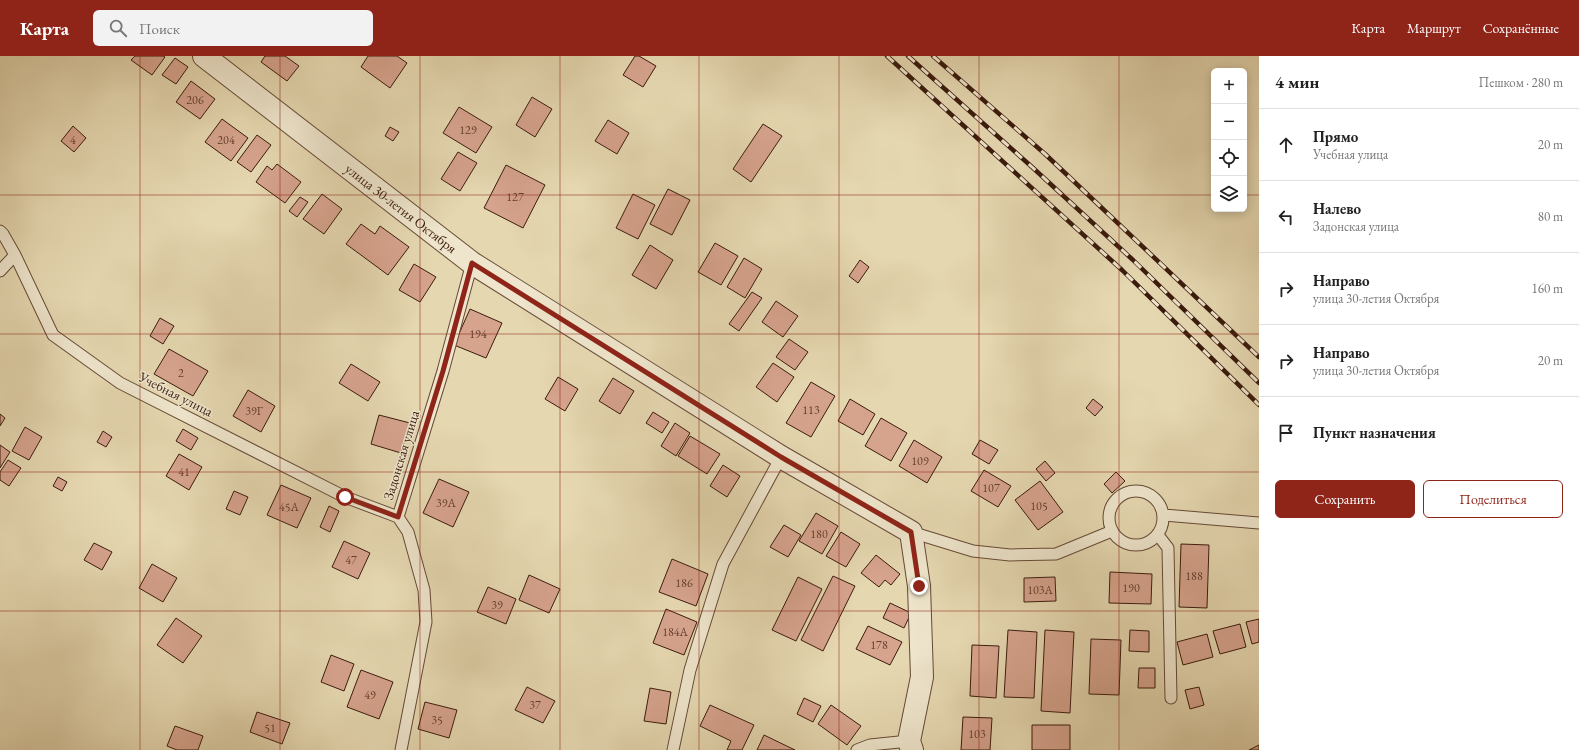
<!DOCTYPE html>
<html lang="ru">
<head>
<meta charset="utf-8">
<style>
  :root { --surface:#fff; --page:#f2f2f2; --text:#222; --muted:#767676; --line:#e0e0e0; --accent:#8f2418 }
  body { margin:0; font-family:"EB Garamond",serif; background:var(--page); color:var(--text) }
  .controls { position:absolute; right:12px; top:12px; display:grid; overflow:hidden; border-radius:6px; box-shadow:0 2px 10px #0003 }
  .controls button { width:36px; height:36px; display:grid; place-items:center; padding:0; border:0; border-bottom:1px solid var(--line); background:var(--surface); color:var(--text); font:20px sans-serif }
  .stop { position:absolute; width:12px; height:12px; margin:-9px; border:3px solid #8f2418; border-radius:50%; background:#fff }
  .stop.end { background:#8f2418; border-color:#fff; box-shadow:0 1px 4px #0008 }
  .list { margin:0; padding:0; list-style:none }
  h2 { display:flex; justify-content:space-between; align-items:center; height:52px; margin:0; padding:0 16px; font-size:17px }
  h2 small { font-size:13px; font-weight:400; color:var(--muted) }
  .list li { display:grid; grid-template-columns:26px 1fr auto; gap:12px; align-items:center; box-sizing:border-box; height:72px; padding:0 16px; border-top:1px solid var(--line) }
  .list b { display:block; font-size:15px; white-space:nowrap }
  .list p { margin:0; font-size:13px; white-space:nowrap; color:var(--muted) }
  .list em { font-size:13px; font-style:normal; color:var(--muted) }
  .actions { display:flex; gap:8px; padding:12px 16px }
  .actions a { flex:1; padding:9px 0; border:1px solid var(--accent); border-radius:6px; text-align:center; font-size:14px; color:var(--accent) }
  .actions .main { background:var(--accent); color:#fff }
  .icon { flex:none; width:22px; height:22px; fill:none; stroke:currentColor; stroke-width:2; stroke-linecap:round; stroke-linejoin:round }
  .map { position:relative; flex:none; width:1259px; height:694px; overflow:hidden }
  header { display:flex; align-items:center; gap:24px; box-sizing:border-box; height:56px; padding:0 20px; background:var(--accent); color:#fff }
  header strong { font-size:19px }
  nav { display:flex; gap:22px; margin-inline-start:auto; font-size:14px }
  .search { width:280px; height:36px; background:var(--page); display:flex; align-items:center; gap:10px; box-sizing:border-box; padding:0 14px; border-radius:6px; color:var(--muted); font-size:15px }
  main { display:flex }
  aside { flex:1; background:var(--surface) }
  .map>svg:first-child { display:block }
  .building { fill:#d6a38d; stroke:#3b1b0d }
  .lines { fill:none; stroke-linecap:round; stroke-linejoin:round }
  .service-casing { stroke:#664a36; stroke-width:13 }
  .minor-casing { stroke:#664a36; stroke-width:24 }
  .service { stroke:#eee5cc; stroke-width:11 }
  .minor { stroke:#eee5cc; stroke-width:22 }
  .rail-casing { stroke:#3b1b0d; stroke-width:4.5 }
  .rail { stroke:#eee5cc; stroke-width:3; stroke-dasharray:9; stroke-linecap:butt }
  .route { stroke:#8f2418; stroke-width:5 }
  .grid { fill:none; stroke:#8f2418; stroke-width:1; stroke-opacity:0.55 }
  .labels { text-anchor:middle; dominant-baseline:central; stroke-width:3; stroke-linejoin:round; paint-order:stroke }
  .number-label { font-size:12px; fill:#623d2d }
  .street-label { font-size:14px; fill:#3b1b0d; stroke:#eee5cc }
</style>
</head>
<body>
<header>
<strong>Карта</strong>
<div class="search"><svg class="icon" aria-label="search" viewBox="0 0 24 24"><circle cx="10" cy="10" r="6"/><path d="M15 15l6 6"/></svg>Поиск</div>
<nav><a>Карта</a><a>Маршрут</a><a>Сохранённые</a></nav>
</header>
<main>
<div class="map">
<svg width="1259" height="694" viewBox="0 0 1259 694">
  <rect width="100%" height="100%" fill="#e5d7b0"/>
  <filter id="stains"><feTurbulence type="fractalNoise" baseFrequency=".005" numOctaves="4"/><feColorMatrix values="0 0 0 0 .2 0 0 0 0 .09 0 0 0 0 .02 0 0 0 .5 -.17"/></filter>
  <radialGradient id="worn" r=".72"><stop offset=".6" stop-color="#630" stop-opacity="0"/><stop offset="1" stop-color="#630" stop-opacity=".3"/></radialGradient>
  <path class="building" d="M135 0H163L165 1 152 19 131 4Z
    M265 0H285L299 10 287 25 261 6Z
    M368 0H397L407 7 390 32 361 11Z
    M635 0H639L656 10 643 31 623 19Z
    M175 2 188 11 176 28 162 19Z
    M191 25 215 43 200 63 176 46Z
    M532 41 552 53 535 81 516 69Z
    M459 51 492 71 476 97 443 77Z
    M222 63 248 82 231 105 205 86Z
    M608 64 629 77 617 98 595 85Z
    M763 68 782 80 751 126 733 113Z
    M73 70 86 82 74 96 61 85Z
    M390 71 399 76 393 85 385 80Z
    M257 79 271 89 251 116 237 106Z
    M458 96 477 107 460 135 441 123Z
    M277 108 301 126 285 147 256 126 267 110 272 114Z
    M506 109 545 129 523 172 484 152Z
    M668 133 690 144 672 179 650 168Z
    M322 138 342 153 324 178 303 163Z
    M633 138 655 149 638 183 616 172Z
    M300 141 308 146 297 161 289 155Z
    M361 168 375 178 380 170 409 191 388 219 346 188Z
    M715 187 738 200 721 229 698 216Z
    M650 189 673 204 656 233 632 219Z
    M744 202 762 213 745 242 727 231Z
    M860 204 869 211 858 227 849 220Z
    M414 208 436 221 420 246 399 234Z
    M752 236 762 242 739 275 729 268Z
    M776 245 798 260 783 281 762 266Z
    M470 253 502 267 486 302 454 289Z
    M160 262 174 270 163 288 150 280Z
    M789 283 808 296 795 314 776 301Z
    M169 293 208 315 193 340 154 318Z
    M773 307 794 321 777 346 756 331Z
    M351 308 380 326 368 345 339 327Z
    M558 321 578 333 565 355 545 343Z
    M613 322 634 335 620 358 599 345Z
    M811 326 835 340 811 381 786 367Z
    M248 334 275 350 261 376 233 360Z
    M850 343 875 358 863 379 838 365Z
    M1093 343 1103 351 1095 360 1086 352Z
    M653 356 669 366 662 377 646 367Z
    M0 358 5 362 0 370Z
    M379 359 410 367 401 397 371 388Z
    M881 362 907 377 891 405 865 390Z
    M675 367 690 377 676 400 661 390Z
    M25 371 42 381 29 404 12 395Z
    M183 373 198 382 191 394 176 385Z
    M103 375 112 381 106 391 97 386Z
    M690 380 720 398 707 418 678 400Z
    M914 384 942 401 927 427 899 410Z
    M980 384 998 394 989 408 972 398Z
    M0 389 10 396 0 412Z
    M179 398 202 411 189 434 166 420Z
    M8 404 21 412 9 430 0 424V416Z
    M1045 405 1055 417 1046 425 1036 413Z
    M723 409 740 420 727 441 710 430Z
    M984 414 1011 430 998 451 971 435Z
    M1116 416 1125 425 1112 437 1104 428Z
    M58 421 67 426 62 435 53 430Z
    M439 423 469 436 453 471 423 457Z
    M1040 425 1063 456 1038 474 1015 444Z
    M281 429 311 442 297 472 267 459Z
    M234 435 248 441 240 459 226 453Z
    M329 450 339 455 330 476 320 471Z
    M816 457 838 470 822 498 799 485Z
    M784 469 801 479 788 501 770 491Z
    M841 476 860 488 846 511 826 500Z
    M344 485 370 497 358 523 332 511Z
    M94 487 112 496 102 514 84 504Z
    M1181 488 1209 489 1207 552 1179 551Z
    M876 499 900 518 891 529 885 524 879 531 861 517Z
    M672 503 708 518 696 550 659 536Z
    M152 508 177 522 163 546 139 532Z
    M1110 516 1152 518 1151 548 1109 547Z
    M529 519 560 533 549 557 519 544Z
    M833 520 855 530 823 595 801 584Z
    M798 521 822 533 796 585 772 574Z
    M1055 521 1056 545 1024 546V522Z
    M488 531 516 543 506 568 477 556Z
    M890 547 911 557 904 572 883 562Z
    M666 553 697 566 684 599 653 587Z
    M176 562 202 580 183 607 157 589Z
    M1259 563V586L1252 588 1246 566Z
    M1240 568 1246 591 1220 598 1213 575Z
    M868 570 902 586 890 609 856 593Z
    M1008 574 1037 576 1034 642 1004 641Z
    M1045 574 1074 576 1070 657 1041 655Z
    M1130 574 1149 575V596L1129 595Z
    M1207 578 1213 601 1183 609 1177 586Z
    M1091 583 1121 584 1119 639 1089 638Z
    M972 589 999 590 996 642 970 640Z
    M331 599 354 608 344 635 321 626Z
    M1139 612H1155V632H1138Z
    M361 614 393 626 379 663 347 651Z
    M527 631 555 645 543 667 515 654Z
    M1199 631 1204 649 1190 653 1185 634Z
    M650 632 671 636 666 668 644 665Z
    M804 642 821 650 813 666 797 658Z
    M425 646 457 654 449 682 418 673Z
    M710 649 754 669 742 694H727L731 685 700 670Z
    M831 649 861 670 847 689 818 668Z
    M257 656 290 667 282 688 250 676Z
    M963 661 992 662 990 694H961Z
    M1032 669H1070V694H1032Z
    M175 670 203 680 198 694H177L167 690Z
    M764 679 795 694H757Z
    M1259 689V694H1249Z"/>
  <g class="lines">
    <g class="service-casing">
      <path id="service" d="M0 175 3 178 15 199 53 279 120 327 345 441 398 461
        M0 215 15 199
        M1109 462a27 27 0 1 1 54 0a27 27 0 1 1-54 0Z
        M1164 459 1259 467
        M911 476 973 495 1010 499 1056 498 1112 475
        M1158 479 1168 492 1171 642
        M401 694 426 566 424 534 408 476 398 461 443 315 472 207
        M673 694 690 614 723 508 781 401
        M857 694 870 689 909 685"/>
    </g>
    <g class="minor-casing">
      <g id="minor">
        <path id="s1" d="M204 0 472 207 781 401 911 476 919 530 922 621 909 685 912 694"/>
      </g>
    </g>
    <use href="#service" class="service"/>
    <use href="#minor" class="minor"/>
    <g class="rail-casing">
      <path id="rail" d="M887 0 1122 214 1259 349
        M908 0 1032 111 1133 204 1259 327
        M933 0 1045 98 1259 301"/>
    </g>
    <use href="#rail" class="rail"/>
  </g>
  <g class="lines">
    <path class="route" d="M345 441 398 461 443 315 472 207 781 401 911 476 919 530"/>
  </g>
  <path class="grid" d="M140 0V694M280 0V694M420 0V694M560 0V694M699 0V694M839 0V694M979 0V694M1119 0V694M0 139H1214M1244 139H1259M0 278H1259M0 416H1259M0 555H1259"/>
  <g class="labels">
    <g class="number-label">
      <text x="195" y="44">206</text>
      <text x="468" y="74">129</text>
      <text x="73" y="84">4</text>
      <text x="226" y="84">204</text>
      <text x="515" y="141">127</text>
      <text x="478" y="278">194</text>
      <text x="181" y="317">2</text>
      <text x="811" y="354">113</text>
      <text x="254" y="355">39Г</text>
      <text x="920" y="405">109</text>
      <text x="184" y="416">41</text>
      <text x="991" y="432">107</text>
      <text x="446" y="447">39А</text>
      <text x="1039" y="450">105</text>
      <text x="289" y="451">45А</text>
      <text x="819" y="478">180</text>
      <text x="351" y="504">47</text>
      <text x="1194" y="520">188</text>
      <text x="684" y="527">186</text>
      <text x="1131" y="532">190</text>
      <text x="1040" y="534">103А</text>
      <text x="497" y="549">39</text>
      <text x="675" y="576">184А</text>
      <text x="879" y="589">178</text>
      <text x="370" y="639">49</text>
      <text x="535" y="649">37</text>
      <text x="437" y="664">35</text>
      <text x="270" y="672">51</text>
      <text x="977" y="678">103</text>
    </g>
    <g class="street-label">
      <text stroke="none"><textPath href="#s1" startOffset="249">улица 30-летия Октября</textPath></text>
      <text transform="translate(176 338) rotate(27)">Учебная улица</text>
      <text transform="translate(401 399) rotate(-73)">Задонская улица</text>
    </g>
  </g>
  <rect width="100%" height="100%" filter="url(#stains)"/>
  <rect width="100%" height="100%" fill="url(#worn)"/>
</svg>
<div class="controls">
<button>+</button>
<button>−</button>
<button><svg class="icon" aria-label="locate" viewBox="0 0 24 24"><circle cx="12" cy="12" r="6"/><path d="M12 2v4M12 18v4M2 12h4M18 12h4"/></svg></button>
<button><svg class="icon" aria-label="layers" viewBox="0 0 24 24"><path d="M12 4l9 5-9 5-9-5zM3 14l9 5 9-5"/></svg></button>
</div>
<div class="stop" style="left:345px;top:441px"></div>
<div class="stop end" style="left:919px;top:530px"></div>
</div>
<aside>
<h2>4 мин<small>Пешком · 280 m</small></h2>
<ul class="list">
<li><svg class="icon" aria-label="ahead" viewBox="0 0 24 24"><path d="M12 20V5M6 11l6-6 6 6"/></svg><div><b>Прямо</b><p>Учебная улица</p></div><em>20 m</em></li>
<li><svg class="icon" aria-label="left" viewBox="0 0 24 24"><path d="M17 20v-9H6M10 6l-5 5 5 5"/></svg><div><b>Налево</b><p>Задонская улица</p></div><em>80 m</em></li>
<li><svg class="icon" aria-label="right" viewBox="0 0 24 24"><path d="M7 20v-9h11M14 6l5 5-5 5"/></svg><div><b>Направо</b><p>улица 30-летия Октября</p></div><em>160 m</em></li>
<li><svg class="icon" aria-label="right" viewBox="0 0 24 24"><path d="M7 20v-9h11M14 6l5 5-5 5"/></svg><div><b>Направо</b><p>улица 30-летия Октября</p></div><em>20 m</em></li>
<li><svg class="icon" aria-label="arrive" viewBox="0 0 24 24"><path d="M6 21V4h12l-3 4 3 4H6"/></svg><div><b>Пункт назначения</b></div></li>
</ul>
<div class="actions"><a class="main">Сохранить</a><a>Поделиться</a></div>
</aside>
</main>
</body>
</html>
